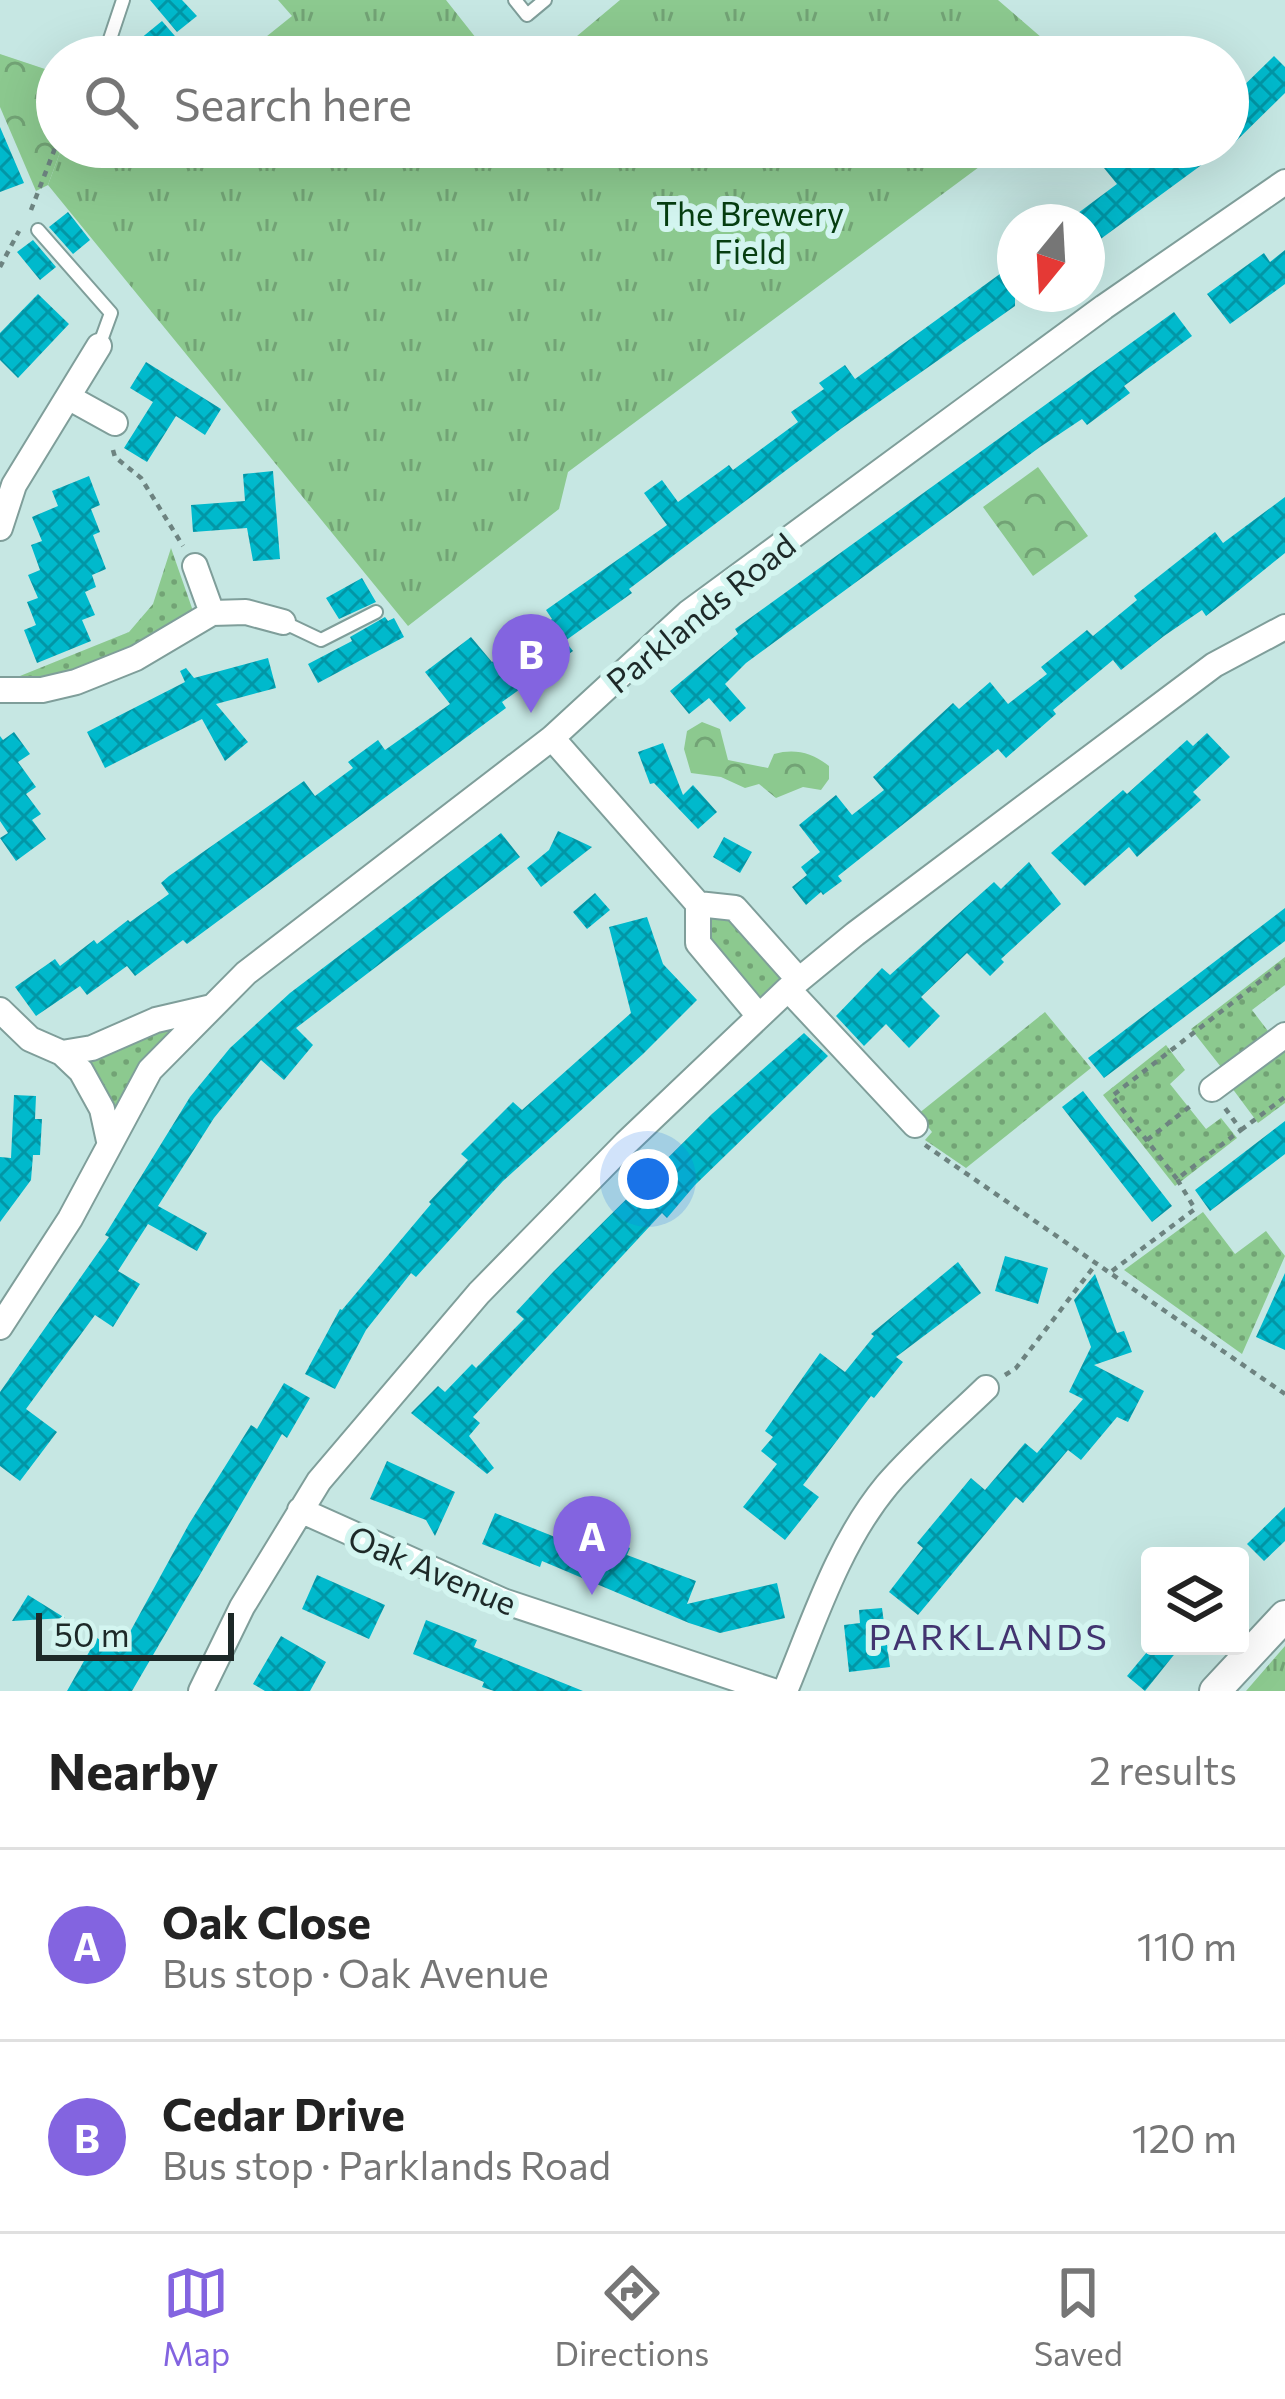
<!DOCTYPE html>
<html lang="en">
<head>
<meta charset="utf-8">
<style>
  :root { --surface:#fff; --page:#f6f6f6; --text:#222; --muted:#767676; --line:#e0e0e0; --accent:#8364e0 }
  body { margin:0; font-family:Commissioner,sans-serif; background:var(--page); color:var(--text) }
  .controls { position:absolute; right:36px; bottom:36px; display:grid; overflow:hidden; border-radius:12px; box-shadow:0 12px 48px #0002 }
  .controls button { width:108px; height:108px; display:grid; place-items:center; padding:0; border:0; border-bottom:3px solid var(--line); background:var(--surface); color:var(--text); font:60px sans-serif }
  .compass { position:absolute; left:997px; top:204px; width:108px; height:108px; border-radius:50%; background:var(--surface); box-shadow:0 12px 48px #0002; rotate:198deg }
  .scale { position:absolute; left:36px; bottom:30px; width:198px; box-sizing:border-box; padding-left:12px; border:6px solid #1d2928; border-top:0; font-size:33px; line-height:42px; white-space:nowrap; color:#1d2928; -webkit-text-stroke:9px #d3f5f0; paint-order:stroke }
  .you { position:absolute; left:648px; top:1179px; width:42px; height:42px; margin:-30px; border:9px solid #fff; border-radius:50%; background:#1a73e8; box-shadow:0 0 0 18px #1a73e833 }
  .badge { display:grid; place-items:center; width:78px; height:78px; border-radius:50%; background:var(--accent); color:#fff; font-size:39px; font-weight:700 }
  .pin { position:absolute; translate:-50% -99px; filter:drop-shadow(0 3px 6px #0008) }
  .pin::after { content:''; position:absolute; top:63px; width:42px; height:36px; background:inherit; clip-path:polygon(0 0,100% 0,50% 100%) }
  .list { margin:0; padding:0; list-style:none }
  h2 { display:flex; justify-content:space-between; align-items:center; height:156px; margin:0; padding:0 48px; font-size:51px }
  h2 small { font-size:39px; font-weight:400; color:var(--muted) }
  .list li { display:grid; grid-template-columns:78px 1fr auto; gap:36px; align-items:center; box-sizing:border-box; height:192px; padding:0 48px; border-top:3px solid var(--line) }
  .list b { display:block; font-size:45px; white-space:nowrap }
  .list p { margin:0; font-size:39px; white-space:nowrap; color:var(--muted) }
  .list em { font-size:39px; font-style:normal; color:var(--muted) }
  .icon { flex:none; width:66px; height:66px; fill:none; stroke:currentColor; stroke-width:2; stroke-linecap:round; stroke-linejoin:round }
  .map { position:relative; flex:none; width:1285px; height:1691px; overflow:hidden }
  .search { position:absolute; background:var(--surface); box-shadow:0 12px 48px #0002; left:36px; right:36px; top:36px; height:132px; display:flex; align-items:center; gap:30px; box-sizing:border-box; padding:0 42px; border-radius:66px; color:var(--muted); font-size:45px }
  .sheet { height:540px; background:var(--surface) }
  nav { display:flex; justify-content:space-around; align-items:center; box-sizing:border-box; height:168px; border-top:3px solid var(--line); background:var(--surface); font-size:33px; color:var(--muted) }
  nav a { display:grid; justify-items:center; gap:6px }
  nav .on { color:var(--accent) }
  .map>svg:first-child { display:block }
  .grass { fill:url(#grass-dots) }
  .forest { fill:url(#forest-crowns) }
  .park { fill:url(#park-tufts) }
  .building { fill:url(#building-cross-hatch) }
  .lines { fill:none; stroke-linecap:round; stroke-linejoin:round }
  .service-casing { stroke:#7f9e9a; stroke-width:16 }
  .minor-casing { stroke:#7f9e9a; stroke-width:28 }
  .tertiary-casing { stroke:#7f9e9a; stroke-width:34 }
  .path { stroke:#6d8380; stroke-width:4.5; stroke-dasharray:6 6; stroke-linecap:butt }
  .service { stroke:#fff; stroke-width:12 }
  .minor { stroke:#fff; stroke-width:24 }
  .tertiary { stroke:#fff; stroke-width:30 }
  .labels { text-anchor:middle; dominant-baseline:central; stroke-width:12; stroke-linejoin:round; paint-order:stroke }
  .park-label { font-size:33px; fill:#063e11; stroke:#d3f5f0 }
  .street-label { font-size:33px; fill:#1d2928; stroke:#d3f5f0 }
  .neighbourhood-label { font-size:36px; letter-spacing:3px; fill:#423470; stroke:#d3f5f0 }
</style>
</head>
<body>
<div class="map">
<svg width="1285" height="1691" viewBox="0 0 1285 1691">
  <defs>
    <pattern id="grass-dots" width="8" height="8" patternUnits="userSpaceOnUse" patternTransform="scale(3)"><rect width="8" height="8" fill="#8cc98f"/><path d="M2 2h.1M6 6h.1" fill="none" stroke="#72a375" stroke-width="1.8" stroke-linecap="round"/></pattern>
    <pattern id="forest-crowns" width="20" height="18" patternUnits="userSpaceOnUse" patternTransform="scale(3)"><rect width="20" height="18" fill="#8cc98f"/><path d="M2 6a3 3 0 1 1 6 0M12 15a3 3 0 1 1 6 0" fill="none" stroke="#72a375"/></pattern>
    <pattern id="park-tufts" width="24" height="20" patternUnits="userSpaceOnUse" patternTransform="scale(3)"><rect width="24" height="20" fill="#8cc98f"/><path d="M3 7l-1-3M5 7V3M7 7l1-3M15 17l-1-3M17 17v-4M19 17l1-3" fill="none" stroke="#72a375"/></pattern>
    <pattern id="building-cross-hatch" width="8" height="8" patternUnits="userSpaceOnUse" patternTransform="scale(3)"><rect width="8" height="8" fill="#00b9cc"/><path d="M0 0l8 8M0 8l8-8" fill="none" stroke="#0296a6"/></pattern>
  </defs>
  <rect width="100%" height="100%" fill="#c6e7e3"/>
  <path class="grass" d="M171 548 193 611C143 644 77 689 15 678L129 632 153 604Z
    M704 914 732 916 783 975 757 1000 705 940Z
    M1285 957V985L1252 1010 1268 1031 1221 1067 1191 1029Z
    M1045 1012 1091 1068 966 1168 925 1140 932 1132 918 1114Z
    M176 1028 141 1064 114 1109 83 1057 150 1031Z
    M1285 1042V1103L1258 1123 1229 1084Z
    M1166 1045 1185 1070 1170 1084 1206 1129 1221 1118 1237 1138 1175 1186 1103 1095Z
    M1203 1212 1235 1254 1266 1231 1285 1256 1242 1354 1124 1270Z"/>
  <path class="forest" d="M0 54 45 69H57V147H62L48 185 36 191 0 107Z
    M1038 467 1088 536 1033 576 983 507Z
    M702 722 720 729 728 760 768 768 774 754C795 748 813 753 829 766V779L821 790 803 787 776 798 759 784 745 788 721 777 691 773 684 749 687 731Z"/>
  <path class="park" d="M278 0H446L491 57H241L292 16Z
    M620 0H998L1064 57H552Z
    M62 147H90L117 157 130 147H1006L568 472 559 509 408 626 48 185Z
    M1285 1646V1691H1246Z"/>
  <path class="building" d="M150 0H182L197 16 177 32Z
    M162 21 193 57H118Z
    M1274 56 1285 67V93L1228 149V101Z
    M0 127 24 183 0 192Z
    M1131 147 1146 163 1168 147H1226L1087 249V222H1066L1117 184 1104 168Z
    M68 212 90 240 73 254 49 227Z
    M33 240 56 267 40 280 17 252Z
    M1285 250V284L1230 324 1207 294 1264 253 1270 262Z
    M1015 263V306L842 428 629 589 632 593 565 641 573 651 502 702 506 708 187 944 183 940 135 976 127 966 87 995 80 986 36 1016 15 987 55 959 60 966 94 940 97 944 128 920 130 922 169 894 161 883 169 876 304 781 315 796 353 768 348 762 378 740 385 750 450 704 425 672 471 637 492 662 552 619 546 610 667 525 644 493 662 480 678 502 729 465 733 470 798 422 791 412 824 389 819 383 845 365 855 379Z
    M38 294 69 324 18 378 0 360V333Z
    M1174 312 1192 336 1124 386 1130 393 1087 425 1082 419 1040 447 746 663 725 684 746 708 730 722 709 698 689 714 670 691 738 634 735 629Z
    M146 362 221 409 205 435 176 416 147 462 124 448 153 402 130 388Z
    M273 471 280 559 253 561 247 528 193 532 191 505 245 501 243 474Z
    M89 476 100 505 91 509 100 532 93 535 106 569 92 575 96 587 85 592 95 615 82 620 91 641 37 663 24 630 36 625 27 602 38 598 28 575 40 570 31 545 42 541 32 517 58 506 52 491Z
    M1285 497V553L1233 595 1206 616 1202 610 1164 636 1121 670 1113 660 1053 710 1056 714 1006 758 998 749 838 876 842 881 823 895 821 892 806 905 792 887 807 875 801 867 820 852 799 825 836 795 852 815 884 790 873 777 953 703 959 709 990 682 1008 704 1047 674 1041 667 1087 630 1093 636 1137 600 1134 596 1215 532 1223 543Z
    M362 578 376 602 339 619 326 598Z
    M385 617 388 621 394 618 404 637 318 683 308 664 352 641 350 637Z
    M268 658 276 688 216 704 248 742 225 761 202 719 105 768 87 732 185 682 180 671 186 668 194 678Z
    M14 732 30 754 18 762 36 787 26 794 41 814 32 820 46 839 16 861 0 838 8 833 0 821V736L3 740Z
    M1207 733 1230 757 1193 792 1201 800 1137 857 1129 847 1085 886 1051 853 1123 790 1127 794 1187 740 1193 746Z
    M663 743 683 795 693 785 717 812 698 829 654 783 650 784 638 752Z
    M558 831 592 847 541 887 527 868 549 850Z
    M501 833 520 857 296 1028 313 1045 284 1080 261 1060 214 1118 158 1206 207 1233 197 1251 148 1224 118 1271 140 1284 113 1327 95 1315 26 1409 57 1432 20 1481 0 1466V1392L109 1237 105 1235 190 1097 230 1048 290 993Z
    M724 837 752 852 740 873 713 857Z
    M1029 862 1061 904 1001 959 1004 962 990 976 967 953 921 997 940 1016 909 1048 886 1024 864 1046 836 1016 882 968 890 975 994 882 1001 889Z
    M595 893 610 910 587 929 573 912Z
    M1285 908V941L1104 1078 1088 1058Z
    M647 917 663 964 697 1000 643 1054 503 1181 416 1277 411 1273 366 1330 335 1389 305 1374 340 1309 342 1310 431 1204 429 1202 468 1160 461 1154 513 1102 522 1110 631 1013 609 927Z
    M804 1033 828 1056 695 1185 667 1218 662 1213 473 1417 480 1423 469 1436 494 1468 487 1474 411 1413 438 1386 445 1392 472 1364 476 1368 524 1319 516 1312 553 1272 712 1114Z
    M1083 1091 1172 1206 1152 1222 1062 1107Z
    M14 1095 36 1096 35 1119H42L40 1155H33L31 1180 0 1222V1157L11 1158Z
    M1285 1121V1154L1210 1211 1195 1190Z
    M1005 1256 1048 1268 1038 1304 995 1291Z
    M958 1262 981 1293 896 1357 903 1362 874 1398 871 1396 803 1485 819 1497 785 1540 743 1507 777 1464 761 1451 773 1437 765 1431 820 1353 845 1372 874 1336 871 1334Z
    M1285 1273V1350L1256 1337Z
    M1095 1274 1117 1333 1124 1331 1132 1352 1094 1365 1144 1391 1128 1422 1117 1417 1081 1460 1068 1450 1023 1503 1016 1497 918 1615 889 1592 923 1548 917 1543 971 1478 985 1490 1025 1443 1037 1453 1083 1399 1069 1392 1091 1347 1074 1300Z
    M284 1383 310 1398 287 1438 282 1434 132 1691H67L97 1638 119 1652 189 1524 251 1425 257 1429Z
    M387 1461 455 1492 435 1536 426 1520 370 1499Z
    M1285 1507V1541L1264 1561 1247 1544Z
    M495 1513 575 1545 582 1529 630 1548 627 1555 696 1581 687 1604 777 1583 785 1618 720 1633 689 1623 542 1561 540 1567 482 1544Z
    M317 1575 385 1605 369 1639 302 1609Z
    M28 1595 65 1618 12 1621Z
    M882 1608 890 1667 849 1672 844 1625 860 1623 859 1610Z
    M426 1620 477 1640 474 1647 583 1691H494L482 1687 484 1682 413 1654Z
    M281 1636 326 1662 310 1691H265L253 1684Z
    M1152 1646H1181L1145 1691 1127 1676Z"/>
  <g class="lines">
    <g class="service-casing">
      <path id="service" d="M515 0 527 15 545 0
        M104 57 123 0
        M38 230 111 313 99 346
        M283 622 321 640 376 612"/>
    </g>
    <g class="minor-casing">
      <path id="minor" d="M68 397 115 423
        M0 528 14 485 99 346
        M195 566 212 613
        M0 690H42L76 682 136 658 212 613 246 612 283 622
        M552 738 698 904V943L759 1016
        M698 904 735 908 799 980
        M788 989 915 1125
        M0 1010 30 1039 62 1053 81 1071 102 1109 109 1141
        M62 1053 92 1048 156 1020 212 1007
        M1212 1089 1285 1035
        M0 1327 70 1219 150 1070 246 973 552 738 688 613 1104 307 1285 182
        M300 1510 503 1601 773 1691
        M201 1691 242 1607 319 1481 479 1293 626 1143 788 989 855 934 1214 665 1285 627
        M785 1691C814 1621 838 1544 887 1485 917 1450 953 1420 986 1388"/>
    </g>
    <g class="tertiary-casing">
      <path id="tertiary" d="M1215 1691 1285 1616"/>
    </g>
    <path class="path" d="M31 210 57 143
      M0 267 19 231
      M113 450 115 457 141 478 183 546
      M1241 1130 1285 1097
      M1147 1140 1193 1104
      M925 1145 1285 1394
      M1177 1179 1112 1096 1285 962
      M1112 1271 1195 1209 1177 1179 1241 1130 1225 1108
      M1005 1375 1016 1368 1096 1264"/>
    <use href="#service" class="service"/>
    <use href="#minor" class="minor"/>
    <use href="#tertiary" class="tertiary"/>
  </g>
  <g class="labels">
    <g class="park-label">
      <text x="750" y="212">The Brewery<tspan x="750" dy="38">Field</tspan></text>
    </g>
    <g class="street-label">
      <text transform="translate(700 612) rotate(-39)">Parklands Road</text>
      <text transform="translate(433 1569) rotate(23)">Oak Avenue</text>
    </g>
    <g class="neighbourhood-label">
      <text x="989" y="1635">PARKLANDS</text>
    </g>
  </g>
</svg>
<div class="controls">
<button><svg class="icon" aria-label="layers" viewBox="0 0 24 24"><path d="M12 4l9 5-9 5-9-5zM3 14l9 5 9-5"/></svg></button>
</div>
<svg class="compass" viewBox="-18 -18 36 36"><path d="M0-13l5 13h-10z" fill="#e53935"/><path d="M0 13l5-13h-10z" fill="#767676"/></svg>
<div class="scale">50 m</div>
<div class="you"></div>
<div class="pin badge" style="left:592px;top:1595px">A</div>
<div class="pin badge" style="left:531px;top:713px">B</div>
<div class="search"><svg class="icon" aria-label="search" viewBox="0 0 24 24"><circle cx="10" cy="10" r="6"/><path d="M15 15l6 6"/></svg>Search here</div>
</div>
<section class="sheet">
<h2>Nearby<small>2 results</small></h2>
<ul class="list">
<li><span class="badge">A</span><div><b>Oak Close</b><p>Bus stop · Oak Avenue</p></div><em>110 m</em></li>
<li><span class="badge">B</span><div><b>Cedar Drive</b><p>Bus stop · Parklands Road</p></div><em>120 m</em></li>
</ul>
</section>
<nav>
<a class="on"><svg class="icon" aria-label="map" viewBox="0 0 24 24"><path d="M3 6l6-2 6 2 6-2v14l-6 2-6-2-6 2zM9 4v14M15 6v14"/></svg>Map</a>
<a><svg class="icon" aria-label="directions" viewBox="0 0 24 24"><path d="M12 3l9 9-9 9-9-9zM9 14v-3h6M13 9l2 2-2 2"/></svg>Directions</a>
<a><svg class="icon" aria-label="saved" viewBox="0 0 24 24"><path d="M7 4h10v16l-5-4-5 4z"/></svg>Saved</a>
</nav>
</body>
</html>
